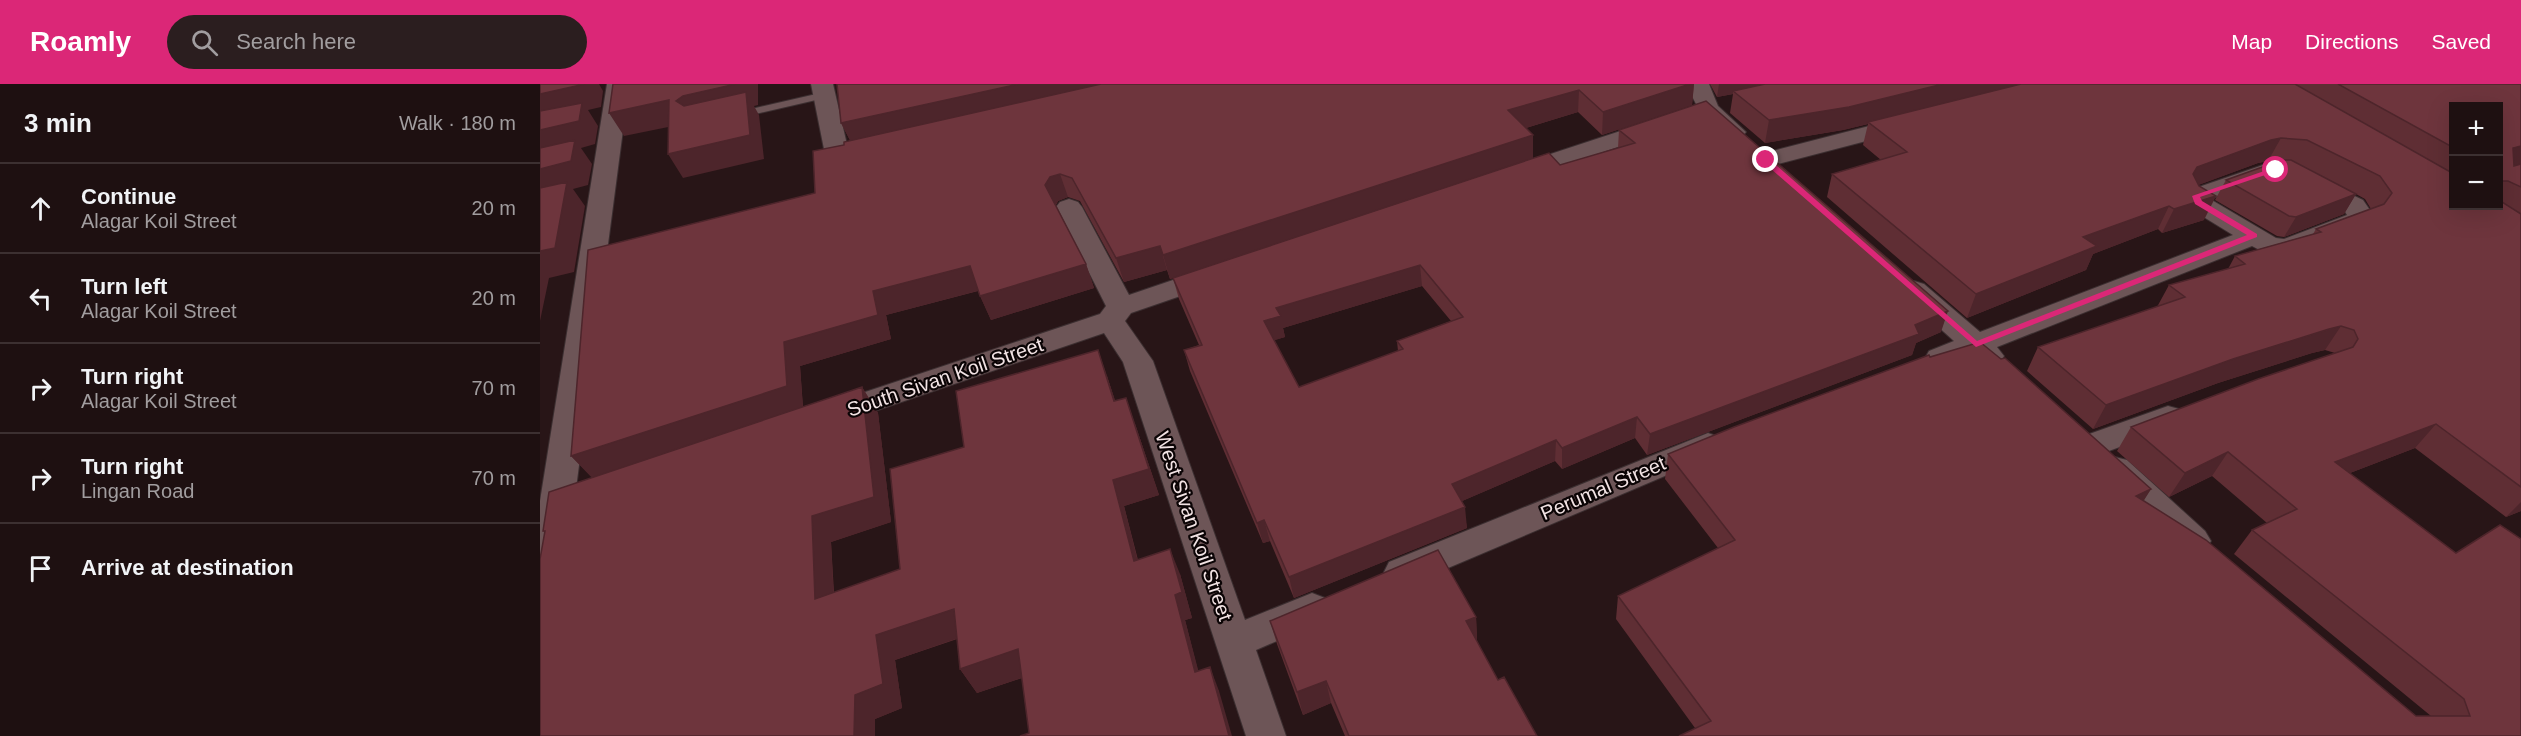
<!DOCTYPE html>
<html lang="en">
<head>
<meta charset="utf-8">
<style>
  :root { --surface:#1e1011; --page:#2b1e1f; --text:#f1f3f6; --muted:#a19d9f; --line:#3c3031; --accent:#db2777 }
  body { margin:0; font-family:Helvetica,sans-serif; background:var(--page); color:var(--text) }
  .controls { position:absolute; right:18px; top:18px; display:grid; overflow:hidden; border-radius:0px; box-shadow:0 6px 24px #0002 }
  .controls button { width:54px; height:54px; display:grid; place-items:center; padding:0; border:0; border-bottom:2px solid var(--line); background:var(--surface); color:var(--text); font:30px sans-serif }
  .stop { position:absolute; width:18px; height:18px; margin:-14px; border:4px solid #db2777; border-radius:50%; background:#fff }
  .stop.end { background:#db2777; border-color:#fff; box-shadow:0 2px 6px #0008 }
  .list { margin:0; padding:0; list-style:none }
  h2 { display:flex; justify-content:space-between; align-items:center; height:78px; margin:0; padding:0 24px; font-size:26px }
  h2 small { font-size:20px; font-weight:400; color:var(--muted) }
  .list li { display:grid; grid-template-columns:39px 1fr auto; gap:18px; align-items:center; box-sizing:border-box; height:90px; padding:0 24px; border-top:2px solid var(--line) }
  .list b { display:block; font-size:22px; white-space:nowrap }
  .list p { margin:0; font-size:20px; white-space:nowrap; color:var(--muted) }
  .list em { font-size:20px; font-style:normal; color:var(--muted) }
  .icon { flex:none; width:33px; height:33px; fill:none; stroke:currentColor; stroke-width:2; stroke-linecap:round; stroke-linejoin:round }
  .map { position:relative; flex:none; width:1981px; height:652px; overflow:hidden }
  header { display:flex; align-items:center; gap:36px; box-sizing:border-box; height:84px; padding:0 30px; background:var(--accent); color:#fff }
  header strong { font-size:28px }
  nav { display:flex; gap:33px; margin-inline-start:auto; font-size:21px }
  .search { width:420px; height:54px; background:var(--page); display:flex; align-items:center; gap:15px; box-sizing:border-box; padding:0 21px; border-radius:33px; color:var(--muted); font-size:22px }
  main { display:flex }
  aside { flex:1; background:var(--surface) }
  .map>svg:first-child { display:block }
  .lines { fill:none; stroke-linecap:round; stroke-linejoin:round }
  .lane-casing { stroke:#3c2f31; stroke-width:2 }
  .street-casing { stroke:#3c2f31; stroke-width:2 }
  .lane { fill:#6d5557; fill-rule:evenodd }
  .street { fill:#6d5557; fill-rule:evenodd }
  .wall { fill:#5f2e34; fill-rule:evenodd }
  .shaded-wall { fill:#4d252b }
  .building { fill:#6e353d; stroke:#4d252b; stroke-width:1.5; fill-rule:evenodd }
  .route { fill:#db2777 }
  .labels { text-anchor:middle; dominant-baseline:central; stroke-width:4.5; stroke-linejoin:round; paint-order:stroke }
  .street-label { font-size:20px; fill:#f2e3e4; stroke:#0b0405 }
</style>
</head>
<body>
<header>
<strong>Roamly</strong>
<div class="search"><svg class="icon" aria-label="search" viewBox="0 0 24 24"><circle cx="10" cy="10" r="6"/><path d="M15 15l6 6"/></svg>Search here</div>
<nav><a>Map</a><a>Directions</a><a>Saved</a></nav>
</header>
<main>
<aside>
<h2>3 min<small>Walk · 180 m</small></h2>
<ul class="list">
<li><svg class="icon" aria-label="ahead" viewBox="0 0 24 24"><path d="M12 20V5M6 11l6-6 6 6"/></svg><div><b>Continue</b><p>Alagar Koil Street</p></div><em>20 m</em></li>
<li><svg class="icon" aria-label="left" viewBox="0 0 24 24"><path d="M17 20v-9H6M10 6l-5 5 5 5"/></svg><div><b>Turn left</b><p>Alagar Koil Street</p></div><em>20 m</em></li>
<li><svg class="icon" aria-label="right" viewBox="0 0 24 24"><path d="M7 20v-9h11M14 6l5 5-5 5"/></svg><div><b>Turn right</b><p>Alagar Koil Street</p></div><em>70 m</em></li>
<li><svg class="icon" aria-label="right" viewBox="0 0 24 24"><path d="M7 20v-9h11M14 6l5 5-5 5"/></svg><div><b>Turn right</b><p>Lingan Road</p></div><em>70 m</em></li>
<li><svg class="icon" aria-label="arrive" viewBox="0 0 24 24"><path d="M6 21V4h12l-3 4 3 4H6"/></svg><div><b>Arrive at destination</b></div></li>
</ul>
</aside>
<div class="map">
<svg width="1981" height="652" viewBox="0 0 1981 652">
  <rect width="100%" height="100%" fill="#281517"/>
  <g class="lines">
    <g class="lane-casing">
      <path id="lane" d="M285 8 290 11 289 13 198 34 193 31 194 29Z"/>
    </g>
    <g class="street-casing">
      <path id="street" d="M67 0H89L19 534 13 545 0 550V417Z
        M271 0H293L308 65 328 61 336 63 340 68 336 73 298 82 289 80 286 75Z
        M1147 0H1169L1178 22 1206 48 1202 53C1174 60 1155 21 1147 0Z
        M1368 32 1376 34 1380 39 1376 44 1226 83 1217 81 1214 76 1217 71Z
        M1120 34 1128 36 1132 41 1128 46 983 95 974 97 965 95 962 90 965 85Z
        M1723 81 1732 83 1735 88 1732 93 1670 115 1736 154 1744 155 1807 131 1804 126 1763 104 1760 99 1763 94 1772 92 1823 116 1834 132 1828 141C1794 154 1747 183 1712 162L1457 263 1464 272 1460 279C1448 282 1441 281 1432 273L1400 284 1389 281 1385 274 1389 267 1414 257 1364 212 1360 206 1364 200 1374 197 1384 200 1440 248 1693 151 1649 124 1643 112 1647 107Z
        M529 115 538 118 542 123 589 211 677 181 687 184 691 190 687 196 591 229 585 237 613 277 705 536 772 509 785 514 791 525 785 536 716 566 746 652H706L583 278 564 249 291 342 280 339 275 331 280 323 560 230 566 222 516 123 520 118Z
        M1628 322 1639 325 1644 333 1639 341 1550 374 1538 370 1534 362 1538 354Z
        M1168 349 1179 353 1184 361 1179 369 875 498 862 503 849 498 844 488 849 478Z
        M1575 373 1587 376 1665 447 1671 457 1665 467 1653 471 1641 467 1563 394 1558 385 1563 376Z"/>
    </g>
    <use href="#lane" class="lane"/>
    <use href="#street" class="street"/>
  </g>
  <path class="wall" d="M1154 0 1152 21 1062 51 1038 28 986 44 993 74 630 195 627 186 584 198 540 117 528 113 518 117 516 121 546 180 554 204 451 236 438 207 346 231 351 255 260 282 263 323 322 303 338 329 351 438 291 458 294 509 360 485 424 363 567 292 575 317 595 340 619 411 584 422 598 476 640 490 652 534 645 536 658 587 679 607 489 649 482 594 437 609 420 585 417 555 355 576 362 624 335 635V652H0L5 449 3 447 52 393 31 372 275 109 304 61 310 56 301 39Z
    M1170 0H1981V427L1966 433 1875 364 1810 389 1981 652 1155 644 1076 535 1078 512 1178 464 1125 395 1128 370 1390 273 1611 405 1603 417 1876 632H1891L1694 470 1712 446 1727 439 1672 392 1629 413 1577 367 1591 343 1795 269 1785 266 1772 269 1678 299 1553 345 1487 287 1498 263 1617 223 1629 201 1688 185 1695 172 1773 150 1776 145 1831 125 1825 115 1816 110 1804 130 1744 153 1737 152 1675 116 1686 96 1737 78 1728 77 1718 79 1658 101 1664 136 1622 149 1618 145 1553 170 1546 186 1427 234 1287 113 1292 90 1341 76 1323 61 1328 40 1303 46 1225 59 1190 29 1193 10 1177 13ZM1914 22H1959V122H1914Z
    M1079 46 1401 248 1376 259 1372 271 1107 371 1095 354 1022 385 1015 377 922 417 927 444 754 514 730 457 723 459 650 287 644 266 659 261 639 215 633 194 1078 64ZM882 202 911 237 857 257 858 267 759 303 734 256 745 253 743 244Z
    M936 533 937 556 936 557 958 596 997 652H805L791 619 763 631 737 560 730 537Z"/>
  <path class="shaded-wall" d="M45 0H59L63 7 61 23 48 26 58 42 55 60 41 64 52 80 48 101 33 105 45 122 34 188 9 194 0 237V10Z
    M196 0H218V21L214 22 219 31 224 75 143 94 128 70 136 17 143 12Z
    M479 0H585L313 62 301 39Z
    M1150 0H1154L1152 21 1062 51 1063 28Z
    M1179 0H1238L1193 7V10L1177 13Z
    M1403 0H1484L1328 38V40L1303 46 1225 59 1229 36Z
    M1039 6 1038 28 969 49 968 26Z
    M129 16 143 40 84 52 69 29Z
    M993 51V74L630 195 623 171Z
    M1741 54 1728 77 1718 79 1645 106 1641 113 1657 83 1731 56Z
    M1981 62V81L1959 86 1973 64Z
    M520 90 528 113 518 117 514 124 505 101 510 93Z
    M1816 110 1804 130 1744 153 1756 133Z
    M1676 112 1664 136 1622 149 1634 125Z
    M1629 122 1618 145 1553 170 1546 186 1427 234 1436 210 1543 153Z
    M620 162 627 186 584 198 576 174Z
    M546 180 554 204 451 236 440 212Z
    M880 181 882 202 743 244 745 253 729 258 724 237 736 224Z
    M430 182 441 206 346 231 351 255 260 282 263 326 54 396 31 372 244 258 333 207Z
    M1408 227 1401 248 1376 259 1372 271 1107 371 1110 350Z
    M1801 242 1785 266 1772 269 1678 299 1553 345 1566 321 1693 275Z
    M558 266 567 292 584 343 574 317Z
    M322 303 338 329 351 438 291 458 295 540 275 515 272 432Z
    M586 314 595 340 619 411 584 422 604 502 594 477 573 396Z
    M1097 333 1095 354 1022 385V364Z
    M1896 340 1875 364 1776 402 1795 378Z
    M1016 356 1015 377 913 421 912 400Z
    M1688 368 1672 392 1629 413 1645 389Z
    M1611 405 1596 429V412Z
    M1981 418V427L1966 433Z
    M925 423 927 444 754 514 749 493Z
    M724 436 730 457 723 459 717 439Z
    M630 465 640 490 652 534 645 536 665 612 655 588 635 511Z
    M414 525 430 550 355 576 362 624 335 635V652H314L315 611 336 551Z
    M936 533 937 556 927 560 926 537Z
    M478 565 493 590 437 609 420 585Z
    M670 583 679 607 692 652H689Z
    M786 597 791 619 763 631 757 608Z"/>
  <path class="building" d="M0 0H45L0 10Z
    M73 0H196L143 12 136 17 144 22 206 8 210 51 128 70 129 16 69 29Z
    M297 0H479L301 39Z
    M561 0H1150L1063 28 1039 6 968 26 993 51 623 171 620 162 576 174 532 94 520 90 510 93 505 101 546 180 440 212 430 182 333 207 338 231 244 258 247 302 31 372 48 166 275 109 273 67 304 61V58Z
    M1225 0H1403L1309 23 1229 36 1193 7Z
    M1481 0H1755L1914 90V122H1959V116L1981 130V403L1896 340 1795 378 1916 469 1960 441 1981 455V652H1139L1171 637 1078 512 1195 456 1128 370 1194 343 1389 271 1390 273 1440 258 1461 275 1465 274 1611 405 1596 412 1666 456 1876 632H1930L1924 615 1712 446 1757 425 1688 368 1645 389 1591 343 1718 295 1813 263 1818 255 1814 246 1801 242 1789 245 1693 275 1566 321 1498 263 1645 213 1629 201 1705 180 1695 172 1781 148 1776 145 1844 120 1852 109 1840 92 1767 56 1741 54 1731 56 1657 83 1653 90 1659 102 1676 112 1634 125 1629 122 1543 153 1557 162 1436 210 1292 90 1367 68 1328 38Z
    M1798 0H1981V62L1973 64 1974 82 1981 80V103L1968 97H1959V22H1914V64Z
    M1166 17 1408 227 1375 241 1379 250 1110 350 1097 333 1022 364 1016 356 912 400 925 423 749 493 724 436 717 439 644 266 662 261 633 194 1009 69 1020 81 1095 59 1079 46ZM880 181 923 233 857 257 863 265 759 303 724 237 741 232 736 224Z
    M42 19 39 37 0 46V27Z
    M35 56 31 77 0 85V64Z
    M1742 76H1751L1816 110 1756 133 1749 132 1686 96Z
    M27 98 15 164 0 167V104Z
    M558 266 574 317 586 314 609 385 573 396 594 477 630 465 642 508 635 511 655 588 670 583 689 652H480L489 649 478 565 420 585 414 525 336 551 343 600 315 611 314 652H0V475L5 447H3L9 408 322 303 334 413 272 432 275 515 360 485 350 385 424 363 416 307Z
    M898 466 936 533 926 537 958 596 964 593 997 652H809L786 597 757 608 730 537Z"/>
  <path class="route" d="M1223 74H1228L1437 257 1707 151 1655 120 1652 112 1733 84 1740 86 1660 113 1662 117 1717 150V153L1436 263 1223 78Z"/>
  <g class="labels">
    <g class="street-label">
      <text transform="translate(405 293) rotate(-19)">South Sivan Koil Street</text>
      <text transform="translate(1063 404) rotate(-23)">Perumal Street</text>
      <text transform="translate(654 442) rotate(71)">West Sivan Koil Street</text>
    </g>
  </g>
</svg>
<div class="controls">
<button>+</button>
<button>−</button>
</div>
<div class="stop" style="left:1736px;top:86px"></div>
<div class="stop end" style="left:1226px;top:76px"></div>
</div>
</main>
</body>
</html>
